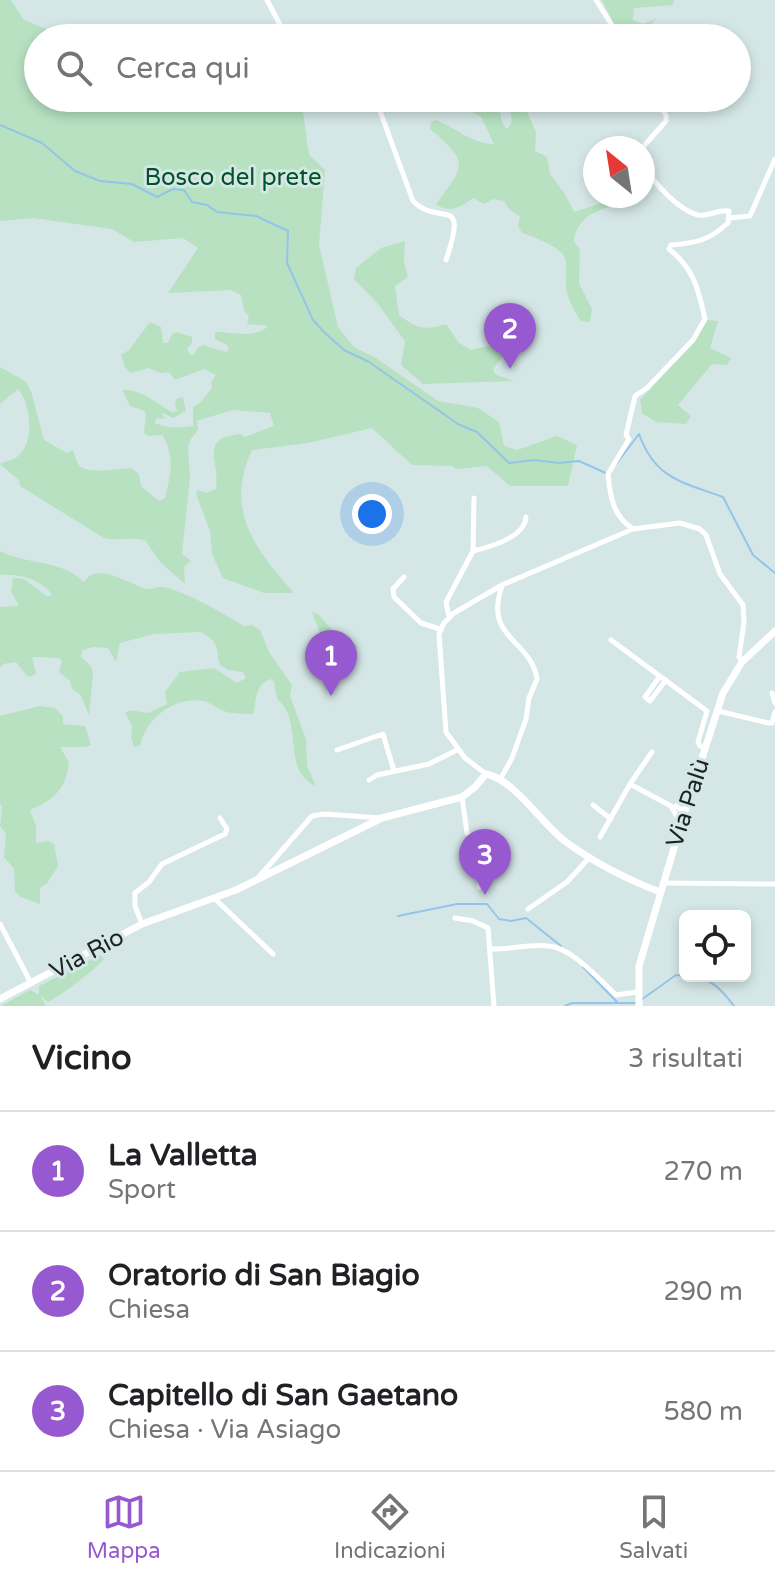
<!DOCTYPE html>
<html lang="it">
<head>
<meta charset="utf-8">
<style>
  :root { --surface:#fff; --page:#f6f6f6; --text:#202124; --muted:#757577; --line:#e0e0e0; --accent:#9659d0 }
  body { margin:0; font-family:"Varela Round",sans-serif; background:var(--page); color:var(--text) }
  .controls { position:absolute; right:24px; bottom:24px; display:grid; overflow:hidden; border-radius:12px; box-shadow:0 4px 12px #0003 }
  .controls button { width:72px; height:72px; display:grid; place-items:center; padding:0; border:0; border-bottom:2px solid var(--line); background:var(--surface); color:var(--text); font:40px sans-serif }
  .compass { position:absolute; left:583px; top:136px; width:72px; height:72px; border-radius:50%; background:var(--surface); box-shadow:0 4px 12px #0003; rotate:330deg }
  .you { position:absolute; left:372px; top:514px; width:28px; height:28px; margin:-20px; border:6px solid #fff; border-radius:50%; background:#1a73e8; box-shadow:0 0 0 12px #1a73e833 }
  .badge { display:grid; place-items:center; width:52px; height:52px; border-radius:50%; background:var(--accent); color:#fff; font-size:26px; font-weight:700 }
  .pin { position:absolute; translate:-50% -66px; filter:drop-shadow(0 2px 4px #0008) }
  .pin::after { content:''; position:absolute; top:42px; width:28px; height:24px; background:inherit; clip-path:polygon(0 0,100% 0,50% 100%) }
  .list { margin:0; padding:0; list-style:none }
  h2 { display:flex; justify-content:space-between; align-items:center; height:104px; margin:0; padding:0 32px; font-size:34px }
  h2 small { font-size:26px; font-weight:400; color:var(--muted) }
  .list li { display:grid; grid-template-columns:52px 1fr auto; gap:24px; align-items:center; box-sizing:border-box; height:120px; padding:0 32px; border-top:2px solid var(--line) }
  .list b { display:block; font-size:30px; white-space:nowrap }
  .list p { margin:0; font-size:26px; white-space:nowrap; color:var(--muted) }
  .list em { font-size:26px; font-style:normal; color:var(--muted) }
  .icon { flex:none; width:44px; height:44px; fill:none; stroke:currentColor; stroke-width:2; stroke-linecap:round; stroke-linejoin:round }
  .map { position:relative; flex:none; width:775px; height:1006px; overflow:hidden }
  .search { position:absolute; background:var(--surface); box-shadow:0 4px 12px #0003; left:24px; right:24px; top:24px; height:88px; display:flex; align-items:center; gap:20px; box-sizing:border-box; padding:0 28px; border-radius:44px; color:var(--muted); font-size:30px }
  .sheet { height:464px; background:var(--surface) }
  nav { display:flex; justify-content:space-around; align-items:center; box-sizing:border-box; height:112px; border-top:2px solid var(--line); background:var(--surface); font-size:22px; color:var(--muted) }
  nav a { display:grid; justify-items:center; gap:4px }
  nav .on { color:var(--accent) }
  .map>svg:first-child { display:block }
  .green { fill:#b7e1c1 }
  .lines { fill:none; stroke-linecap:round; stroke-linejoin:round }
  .stream { stroke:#94c5e8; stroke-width:2 }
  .street { stroke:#fff; stroke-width:5 }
  .secondary { stroke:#fff; stroke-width:7 }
  .labels { text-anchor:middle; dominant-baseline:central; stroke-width:6; stroke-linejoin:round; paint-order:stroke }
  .park-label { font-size:24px; fill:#005327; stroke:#d4e7e6 }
  .street-label { font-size:24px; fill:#1c2323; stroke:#d4e7e6 }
</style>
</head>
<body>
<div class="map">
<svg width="775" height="1006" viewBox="0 0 775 1006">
  <rect width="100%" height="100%" fill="#d4e7e6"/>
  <path class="green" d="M0 0H11L24 20 69 38H38V98H289L302 105 309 155 325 170 319 245 338 327 354 347 376 358 438 401 478 408 499 422 504 446 517 450 557 436 577 445 568 486H510L487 466 456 469 452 466 412 465 372 428 308 443 252 450C224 510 255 549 294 593H264L223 578 212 554 210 531 196 494 198 490 206 493 216 489C220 459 198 438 241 434L245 437 274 426 270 413 232 410 197 421 198 430 190 440 188 448 190 476 182 554 191 561 184 567 185 584 161 563 145 540C130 537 117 541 104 538L20 486 19 480 0 464C5 461 13 461 18 456 35 442 31 404 18 389L0 404V367L25 381 31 391 44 440 67 453 73 450C75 456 77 466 83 468 93 473 119 469 131 468L139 474 141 486 159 501 165 498C171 471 175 461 163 435L149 436 144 433 146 414 143 410 130 406 122 390C138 387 158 404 172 412L177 411 175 405 176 399 183 397 186 411 173 418 161 412 165 419 157 418 155 421V423C169 429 179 428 193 426V407L201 402 212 388 211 382 216 375 204 369 175 380 169 372 161 373 148 368 131 373 125 367 121 355 129 350 150 322 161 327 163 343H168L172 334 177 332 192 337V343L187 349 190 355 195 354 197 348 203 345 225 352 229 350 227 345 215 339V332C231 332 256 339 268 326L247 324 249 316 244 311 241 295 231 290 168 293 198 248 183 238 134 242 112 229 33 218 0 221Z
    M602 0H674L673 5 634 8 633 20 643 24 656 19C647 30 640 30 627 24L639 36 621 38Z
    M470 98H495C504 108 497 119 507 129 515 123 511 113 508 105L515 100 523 103 536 132 535 151 547 157 550 174 565 194 574 212 623 196 629 200 627 204C604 206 576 215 574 241L580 250 579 283 592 309 590 322 581 321C575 313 569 301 567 292 564 281 570 262 562 253 553 244 534 237 522 233L518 226 520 217 509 209 504 201 493 199 484 204 473 198C461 207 449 214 436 204 465 165 470 163 430 129L431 122 435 120C458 128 469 143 494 144L481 117 467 109 466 105Z
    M405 241 404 262 408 277 395 286 399 315C416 328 425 331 446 324L459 343 471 350 496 344 507 352 493 369 495 374 513 381 423 384 401 365 405 341 378 304 354 279 356 268 381 248Z
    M707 320 718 321 710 348 731 358 727 365 712 364 678 405 691 416 686 424 656 422 642 413 640 400 695 340Z
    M0 551C29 566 59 558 84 582 97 561 129 584 146 589 152 590 158 586 164 587 188 593 223 613 244 626L252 625 260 630 269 652 292 685 290 696 306 739 307 766 316 786C280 770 305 721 277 699L274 682 271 679C254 685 257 700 253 714 243 714 230 714 221 710 215 707 210 702 203 701 174 696 147 718 140 745L134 747 131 737 132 726 125 713 130 710 148 713 167 704 165 692 180 672 214 668 237 683 246 678 243 672 228 670 220 665C215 650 222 642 200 632L154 634 120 643 116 662 108 648 94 647 82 650 81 657 91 666 93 673 89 715 80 694 72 689 70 681 59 672 62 661 59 658 32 657 36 673 31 677 27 676 16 662 3 664 0 668V607L19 606 11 591 13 578 24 579 48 597 52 594C39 579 20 573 0 575Z
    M312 612 318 614 334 632 357 645 356 658 349 670 335 666 324 659 312 658 321 635Z
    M40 706 55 708 63 716V724L85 726 91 745 85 747H60L69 762C66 789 54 800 30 810L36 826V843L48 841 54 844 58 866 47 883 40 888V904L21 897 15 892 14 869 4 857 6 834 0 826 2 807 0 804V716Z
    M100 955 104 959C98 967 57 999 48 1002L40 995 46 1006H1L30 990 39 995V986Z"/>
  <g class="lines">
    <path class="stream" d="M0 125 42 143 75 171 100 181 132 184 157 197 173 189 184 190 192 202 207 205 217 212 256 216 288 231 287 263 313 320 324 332 344 350 369 362 458 424 477 432 509 463 534 460 559 463 579 461 608 474
      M617 463 639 434C655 479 682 482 723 497L753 555 775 573
      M398 916 457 904H487L499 919 511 921 526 918 561 946
      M583 967 617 1002
      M690 976C710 977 722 990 734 1006
      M641 1000 676 975 685 976
      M565 1006 572 1003H635"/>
    <path class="street" d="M267 0 287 38
      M596 0 620 38
      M365 98 376 104 380 111 413 201C440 228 469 192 446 260
      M642 148 666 121V115L655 98
      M643 164C652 181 678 210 698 215 708 217 719 209 729 211L728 223C708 241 696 243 671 245L669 249
      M730 218 750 216 775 159
      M632 528C613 516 610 496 608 474L629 439 626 435 635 396 647 388 693 340 705 319C698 288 694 269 669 249
      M473 551C490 547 525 537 526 517
      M404 577 393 589 394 597 421 623 440 629
      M449 617 446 602 473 551 474 498
      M611 640 707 711 698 742 700 746 705 748
      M660 676 645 697 650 701 666 680
      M772 693 775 703
      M718 711 768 723H772L775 712
      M337 750 383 734 394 771
      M486 774 465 758 446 732 439 634 444 623 454 613 502 585 633 529 680 523 700 529 706 535 720 574 743 605 744 622 739 657 742 662
      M501 778 512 758 526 719 529 698 537 679C531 639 483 639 502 586
      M369 780 377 775 429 764 457 750
      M630 784 652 752
      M462 797 467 833 483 857 479 887
      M593 805 611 819
      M676 806 684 812
      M600 837 630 784 671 806 681 824
      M257 879 312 816 324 814 381 818
      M664 883 775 884
      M215 899 273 954
      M528 909 567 882 589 858
      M455 918 473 921 488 928 494 1006
      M0 924 31 983
      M142 924 135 906V893L149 882 162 864 225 834 227 829 220 818
      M491 949C510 950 530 943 549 946 572 948 599 979 616 995L637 992"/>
    <path class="secondary" d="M0 999 142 924 236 890 382 818 462 797 475 787 486 774C515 780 541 823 566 842 595 863 626 879 660 892
      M639 1006V966L685 811 723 693 742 662 775 631"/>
  </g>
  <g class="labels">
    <g class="park-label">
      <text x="233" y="177">Bosco del prete</text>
    </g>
    <g class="street-label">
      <text transform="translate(688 803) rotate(-72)">Via Palù</text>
      <text transform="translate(87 954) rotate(-28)">Via Rio</text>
    </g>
  </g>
</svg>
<div class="controls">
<button><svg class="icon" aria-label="locate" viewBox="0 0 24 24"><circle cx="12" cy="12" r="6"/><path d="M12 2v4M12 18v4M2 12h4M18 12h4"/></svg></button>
</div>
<svg class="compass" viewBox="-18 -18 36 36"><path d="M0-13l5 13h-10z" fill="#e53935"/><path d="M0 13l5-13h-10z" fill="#757577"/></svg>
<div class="you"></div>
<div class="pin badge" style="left:331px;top:696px">1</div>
<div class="pin badge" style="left:510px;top:369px">2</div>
<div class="pin badge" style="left:485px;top:895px">3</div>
<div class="search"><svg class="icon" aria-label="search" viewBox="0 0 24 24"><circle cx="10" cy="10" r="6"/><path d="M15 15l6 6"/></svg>Cerca qui</div>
</div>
<section class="sheet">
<h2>Vicino<small>3 risultati</small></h2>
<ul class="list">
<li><span class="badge">1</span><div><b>La Valletta</b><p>Sport</p></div><em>270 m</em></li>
<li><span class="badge">2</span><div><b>Oratorio di San Biagio</b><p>Chiesa</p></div><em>290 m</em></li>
<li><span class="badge">3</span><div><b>Capitello di San Gaetano</b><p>Chiesa · Via Asiago</p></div><em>580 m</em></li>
</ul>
</section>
<nav>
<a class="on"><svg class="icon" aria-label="map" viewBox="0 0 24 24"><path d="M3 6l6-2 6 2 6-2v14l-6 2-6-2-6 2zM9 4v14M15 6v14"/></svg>Mappa</a>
<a><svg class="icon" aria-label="directions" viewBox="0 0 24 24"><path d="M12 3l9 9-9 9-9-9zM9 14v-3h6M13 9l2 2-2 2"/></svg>Indicazioni</a>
<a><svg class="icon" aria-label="saved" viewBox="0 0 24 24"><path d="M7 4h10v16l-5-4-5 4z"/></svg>Salvati</a>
</nav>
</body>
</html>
